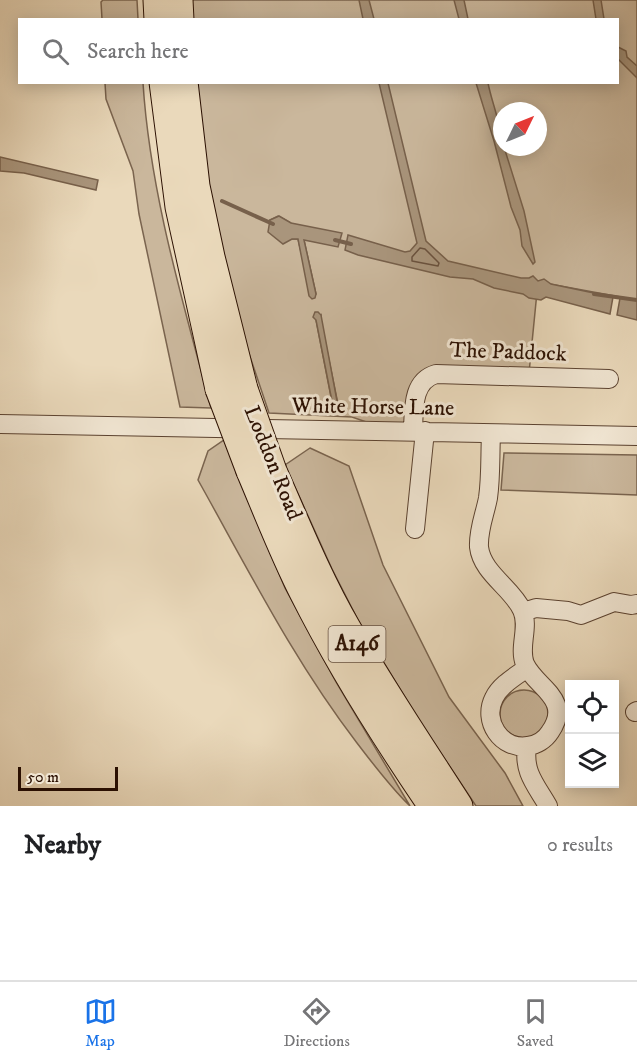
<!DOCTYPE html>
<html lang="en">
<head>
<meta charset="utf-8">
<style>
  :root { --surface:#fff; --page:#f2f2f2; --text:#202124; --muted:#757577; --line:#e0e0e0; --accent:#1a73e8 }
  body { margin:0; font-family:"IM FELL DW Pica",serif; background:var(--page); color:var(--text) }
  .controls { position:absolute; right:18px; bottom:18px; display:grid; overflow:hidden; border-radius:0px; box-shadow:0 3px 15px #0003 }
  .controls button { width:54px; height:54px; display:grid; place-items:center; padding:0; border:0; border-bottom:2px solid var(--line); background:var(--surface); color:var(--text); font:30px sans-serif }
  .compass { position:absolute; left:493px; top:102px; width:54px; height:54px; border-radius:50%; background:var(--surface); box-shadow:0 3px 15px #0003; rotate:47deg }
  .scale { position:absolute; left:18px; bottom:15px; width:100px; box-sizing:border-box; padding-left:6px; border:3px solid #2b1002; border-top:0; font-size:16px; line-height:21px; white-space:nowrap; color:#2b1002; -webkit-text-stroke:4px #f1e6d3; paint-order:stroke }
  .list { margin:0; padding:0; list-style:none }
  h2 { display:flex; justify-content:space-between; align-items:center; height:78px; margin:0; padding:0 24px; font-size:26px }
  h2 small { font-size:20px; font-weight:400; color:var(--muted) }
  .icon { flex:none; width:33px; height:33px; fill:none; stroke:currentColor; stroke-width:2; stroke-linecap:round; stroke-linejoin:round }
  .map { position:relative; flex:none; width:637px; height:806px; overflow:hidden }
  .search { position:absolute; background:var(--surface); box-shadow:0 3px 15px #0003; left:18px; right:18px; top:18px; height:66px; display:flex; align-items:center; gap:15px; box-sizing:border-box; padding:0 21px; border-radius:0px; color:var(--muted); font-size:22px }
  .sheet { height:174px; background:var(--surface) }
  nav { display:flex; justify-content:space-around; align-items:center; box-sizing:border-box; height:84px; border-top:2px solid var(--line); background:var(--surface); font-size:16px; color:var(--muted) }
  nav a { display:grid; justify-items:center; gap:3px }
  nav .on { color:var(--accent) }
  .map>svg:first-child { display:block }
  .green { fill:#cab79c; stroke:#7a644f; stroke-width:1.5; fill-rule:evenodd }
  .water { fill:#a9957c; stroke:#77604b; stroke-width:1.5 }
  .lines { fill:none; stroke-linecap:round; stroke-linejoin:round }
  .shore { stroke:#6a523f; stroke-width:1.5 }
  .stream { stroke:#77604b; stroke-width:4 }
  .minor-casing { stroke:#5b4230; stroke-width:20 }
  .highway-casing { stroke:#2b1002; stroke-width:29 }
  .minor { stroke:#f1e6d3; stroke-width:18 }
  .highway { stroke:#ead9bb; stroke-width:27 }
  .highway-bridge-casing { stroke:#2b1002; stroke-width:29; stroke-linecap:butt }
  .highway-bridge { stroke:#ead9bb; stroke-width:27 }
  .labels { text-anchor:middle; dominant-baseline:central; stroke-width:6; stroke-linejoin:round; paint-order:stroke }
  .shield { fill:#f1e6d3; stroke:#665041; stroke-width:1.5 }
  .shield-label { font-size:21px; font-weight:bold; fill:#2b1002 }
  .street-label { font-size:22px; fill:#2b1002; stroke:#f1e6d3 }
</style>
</head>
<body>
<div class="map">
<svg width="637" height="806" viewBox="0 0 637 806">
  <rect width="100%" height="100%" fill="#ead9bb"/>
  <filter id="stains"><feTurbulence type="fractalNoise" baseFrequency=".00333" numOctaves="4"/><feColorMatrix values="0 0 0 0 .2 0 0 0 0 .09 0 0 0 0 .02 0 0 0 .5 -.17"/></filter>
  <radialGradient id="worn" r=".72"><stop offset=".6" stop-color="#630" stop-opacity="0"/><stop offset="1" stop-color="#630" stop-opacity=".3"/></radialGradient>
  <path class="green" d="M103 0H137L138 19H102L101 2Z
    M189 0H637V300L538 282 529 373 431 370 411 424 375 425 352 417 269 413 234 309 205 179 197 83 618 82V20H191ZM502 111H538V147H502ZM278 216 291 223 304 240 316 294 311 295 298 239H292L270 220ZM321 315V321L338 404H330L332 402 316 320Z
    M105 83H143C150 193 183 302 211 408L180 407 139 214 133 171 106 99Z
    M224 440 285 588 336 682 410 806C391 788 374 765 357 743 294 661 249 571 198 480L208 451Z
    M310 448 349 466 383 565 449 697 505 773 523 806H476L420 722 359 622 332 569 285 465Z
    M504 453 637 455V495L501 490Z
    M500 714a24 24 0 1 1 48 0a24 24 0 1 1-48 0Z"/>
  <path class="water" d="M359 0H369L374 19H363Z
    M454 0H464L468 19H459Z
    M593 0H601L604 19H596Z
    M618 47 626 51 627 57 637 66V78L618 59Z
    M379 83H388L426 241 448 261 521 278H529L533 276 538 281 544 279 551 284 613 297 610 314 546 297 541 300 529 298 523 294 494 288 473 279 450 277 358 255 345 250 348 235 405 252 410 251 417 243Z
    M476 83H488C492 104 502 125 502 147H504L524 211 535 262 533 264 522 246 520 230 511 207 494 141Z
    M0 157 98 180 96 190 24 173 0 171Z
    M279 216 291 223 342 233 338 247 304 240 316 294 315 298 312 299 309 296 298 239H292L283 244 268 232 270 220Z
    M620 298 637 300V320L617 315Z
    M315 312H318L321 315 337 401 339 404 330 405 329 402 332 401 316 320 313 317Z"/>
  <g class="lines">
    <path class="shore" d="M420 248 425 249 439 263 438 266 412 261V257Z"/>
    <path class="stream" d="M222 201 273 224
      M335 240 351 244
      M594 294 637 300"/>
    <g class="minor-casing">
      <path id="minor" d="M0 424 637 436
        M413 430C414 409 412 381 436 374L609 379
        M491 434C490 455 491 477 488 498 485 514 478 530 479 547 482 573 512 588 522 610 530 627 518 647 525 664 536 688 573 699 550 732 545 740 536 745 528 746 501 750 482 721 494 698 500 685 516 676 527 668
        M415 529 425 431
        M523 612 536 608 568 611 581 615 614 602 631 605 637 604
        M635 712 637 711
        M527 747C523 772 536 785 548 806"/>
    </g>
    <g class="highway-casing">
      <path id="highway" d="M157 0 158 20
        M179 0 180 20
        M163 82 179 207 219 389
        M184 82 196 186 211 257 244 389
        M250 471C267 511 283 553 303 592 340 666 385 737 432 806
        M273 471C296 523 318 578 347 628 382 689 421 747 459 806"/>
    </g>
    <use href="#minor" class="minor"/>
    <use href="#highway" class="highway"/>
    <g class="highway-bridge-casing">
      <path id="highway-bridge" d="M219 389 250 471
        M244 389 273 471"/>
    </g>
    <use href="#highway-bridge" class="highway-bridge"/>
  </g>
  <g class="labels">
    <rect class="shield" x="328.5" y="626" width="57" height="36" rx="4.5"/>
    <g class="shield-label">
      <text x="357" y="644">A146</text>
    </g>
    <g class="street-label">
      <text transform="translate(508 352) rotate(2)">The Paddock</text>
      <text transform="translate(373 407) rotate(1)">White Horse Lane</text>
      <text transform="translate(273 463) rotate(68)">Loddon Road</text>
    </g>
  </g>
  <rect width="100%" height="100%" filter="url(#stains)"/>
  <rect width="100%" height="100%" fill="url(#worn)"/>
</svg>
<div class="controls">
<button><svg class="icon" aria-label="locate" viewBox="0 0 24 24"><circle cx="12" cy="12" r="6"/><path d="M12 2v4M12 18v4M2 12h4M18 12h4"/></svg></button>
<button><svg class="icon" aria-label="layers" viewBox="0 0 24 24"><path d="M12 4l9 5-9 5-9-5zM3 14l9 5 9-5"/></svg></button>
</div>
<svg class="compass" viewBox="-18 -18 36 36"><path d="M0-13l5 13h-10z" fill="#e53935"/><path d="M0 13l5-13h-10z" fill="#757577"/></svg>
<div class="scale">50 m</div>
<div class="search"><svg class="icon" aria-label="search" viewBox="0 0 24 24"><circle cx="10" cy="10" r="6"/><path d="M15 15l6 6"/></svg>Search here</div>
</div>
<section class="sheet">
<h2>Nearby<small>0 results</small></h2>
<ul class="list">
</ul>
</section>
<nav>
<a class="on"><svg class="icon" aria-label="map" viewBox="0 0 24 24"><path d="M3 6l6-2 6 2 6-2v14l-6 2-6-2-6 2zM9 4v14M15 6v14"/></svg>Map</a>
<a><svg class="icon" aria-label="directions" viewBox="0 0 24 24"><path d="M12 3l9 9-9 9-9-9zM9 14v-3h6M13 9l2 2-2 2"/></svg>Directions</a>
<a><svg class="icon" aria-label="saved" viewBox="0 0 24 24"><path d="M7 4h10v16l-5-4-5 4z"/></svg>Saved</a>
</nav>
</body>
</html>
